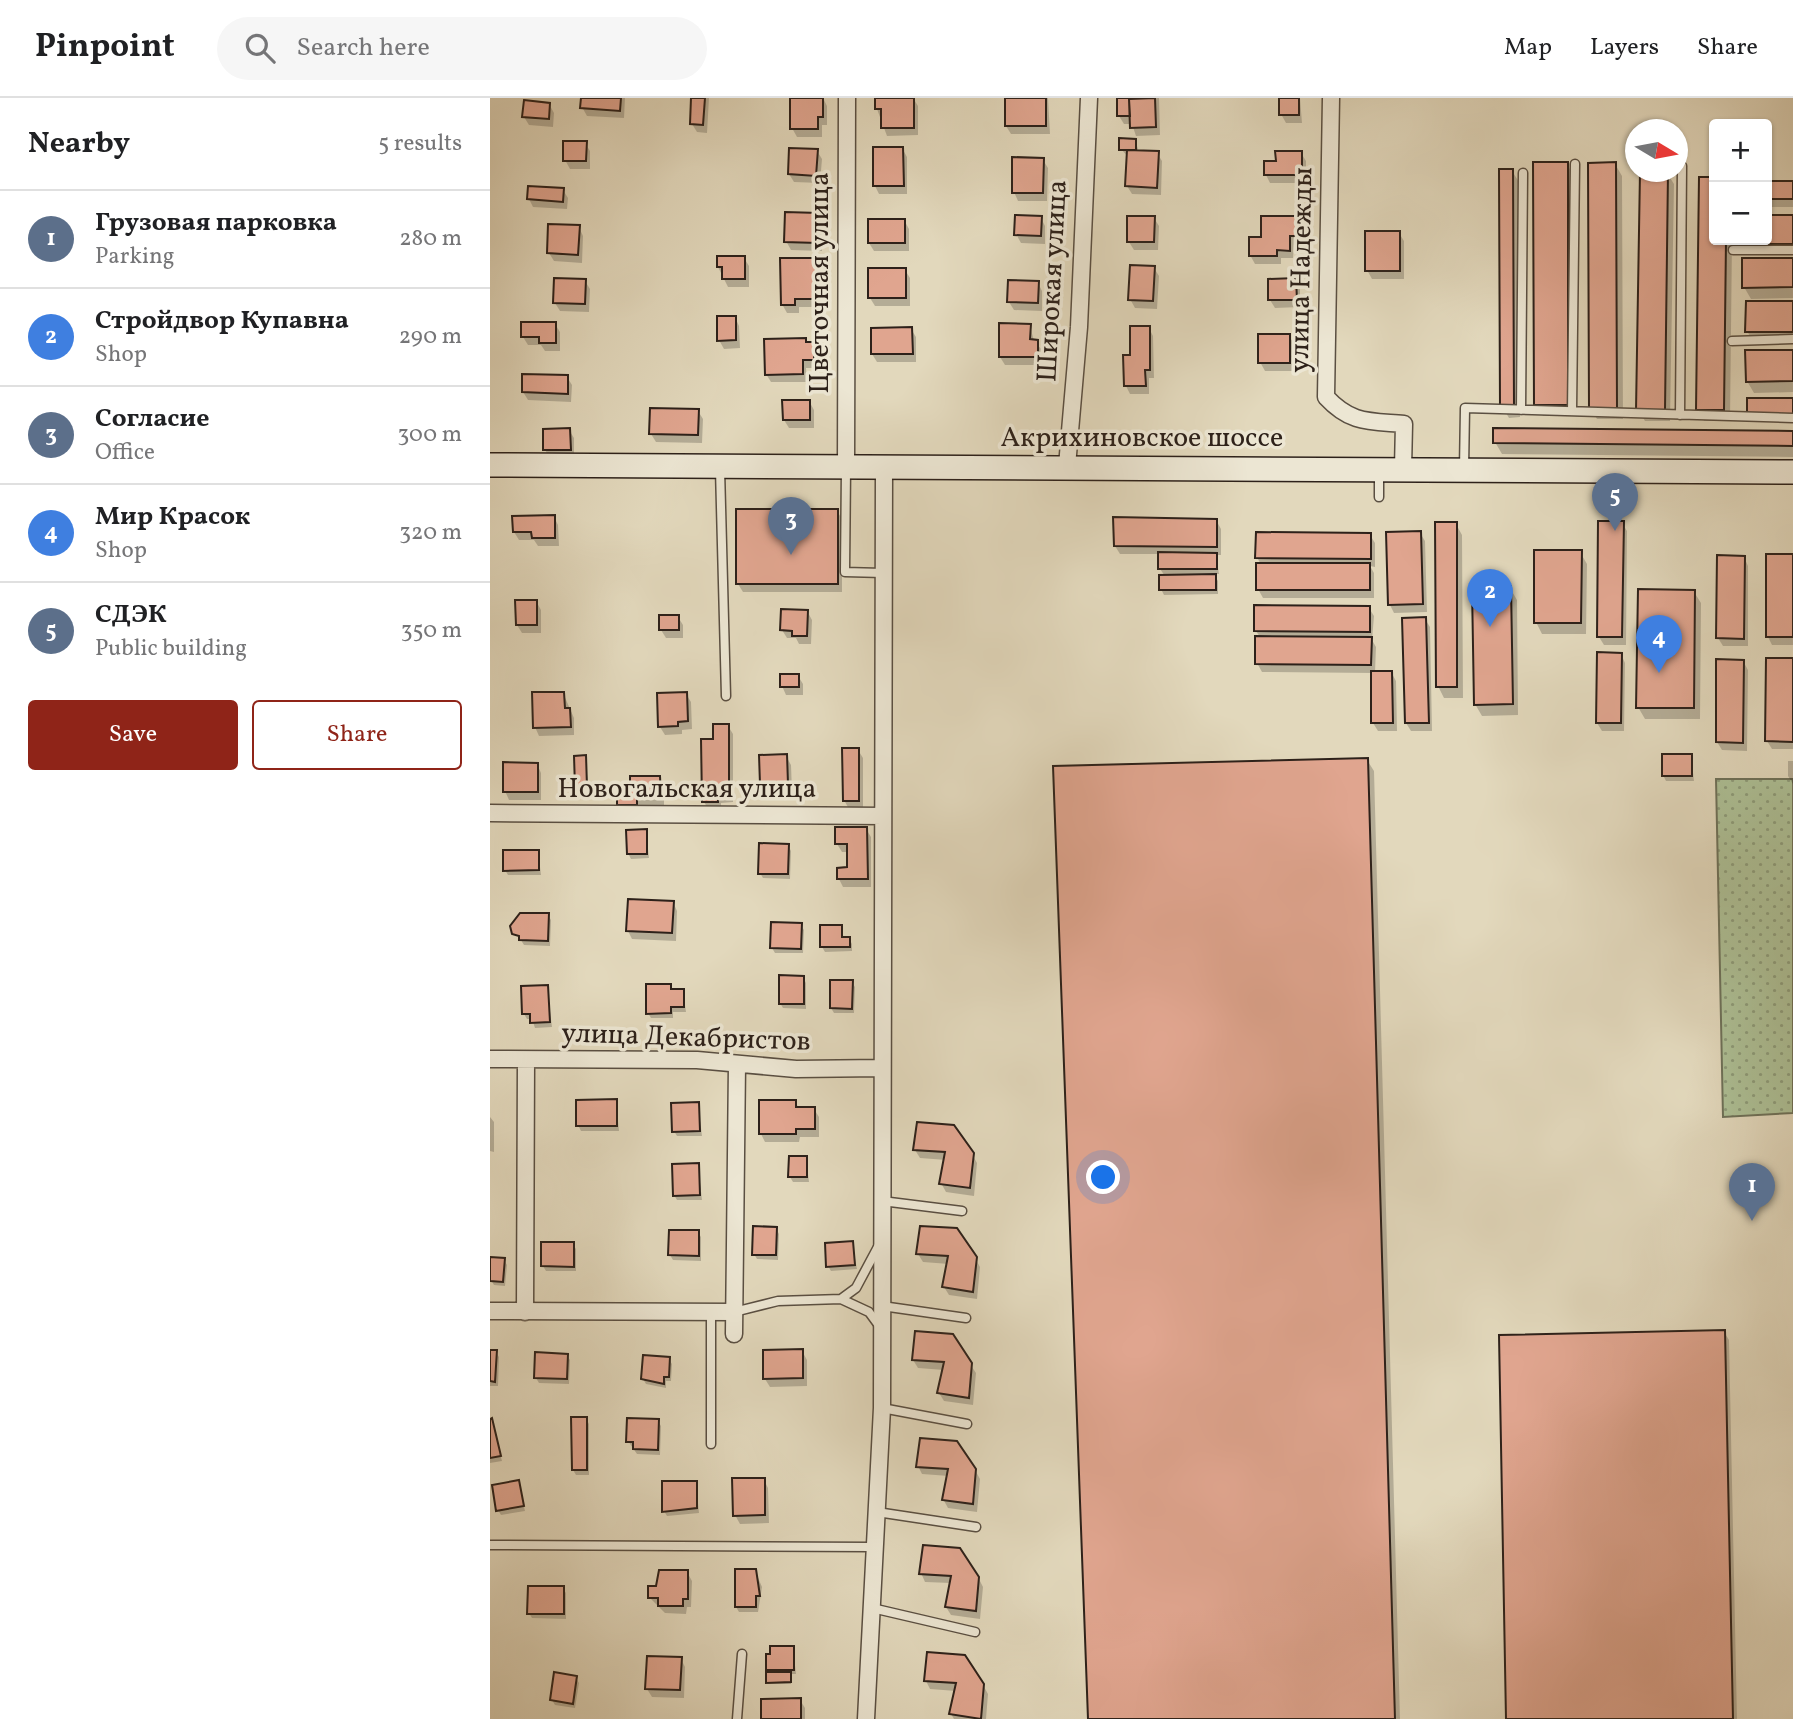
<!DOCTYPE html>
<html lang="en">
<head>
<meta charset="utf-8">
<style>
  :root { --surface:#fff; --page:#f6f6f6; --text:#202124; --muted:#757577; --line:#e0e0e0; --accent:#8f2418 }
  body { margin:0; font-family:Vollkorn,serif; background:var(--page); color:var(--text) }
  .controls { position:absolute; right:21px; top:21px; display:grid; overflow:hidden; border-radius:7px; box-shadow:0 2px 5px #0004 }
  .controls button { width:63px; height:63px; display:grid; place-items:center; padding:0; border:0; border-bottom:2px solid var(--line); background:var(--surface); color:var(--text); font:35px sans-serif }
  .compass { position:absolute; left:1135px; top:21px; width:63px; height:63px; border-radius:50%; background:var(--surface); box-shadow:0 2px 5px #0004; rotate:100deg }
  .you { position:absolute; left:614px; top:1080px; width:24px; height:24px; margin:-18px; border:5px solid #fff; border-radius:50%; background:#1a73e8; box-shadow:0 0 0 10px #1a73e833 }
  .badge { display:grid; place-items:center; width:46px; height:46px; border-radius:50%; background:var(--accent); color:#fff; font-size:23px; font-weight:700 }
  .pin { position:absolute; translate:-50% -58px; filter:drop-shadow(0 2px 4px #0008) }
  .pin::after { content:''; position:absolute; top:37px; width:24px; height:21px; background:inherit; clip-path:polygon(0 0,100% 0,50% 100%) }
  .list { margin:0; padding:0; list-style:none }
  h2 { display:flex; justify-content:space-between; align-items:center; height:91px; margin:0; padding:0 28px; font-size:30px }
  h2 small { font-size:23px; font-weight:400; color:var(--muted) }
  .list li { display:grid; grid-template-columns:46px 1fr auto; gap:21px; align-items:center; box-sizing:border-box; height:98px; padding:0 28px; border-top:2px solid var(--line) }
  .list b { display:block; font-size:26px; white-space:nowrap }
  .list p { margin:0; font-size:23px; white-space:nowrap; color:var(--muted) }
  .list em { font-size:23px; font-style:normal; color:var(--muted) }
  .actions { display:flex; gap:14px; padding:21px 28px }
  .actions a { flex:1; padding:16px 0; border:2px solid var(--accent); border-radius:7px; text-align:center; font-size:24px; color:var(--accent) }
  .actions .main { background:var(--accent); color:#fff }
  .icon { flex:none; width:38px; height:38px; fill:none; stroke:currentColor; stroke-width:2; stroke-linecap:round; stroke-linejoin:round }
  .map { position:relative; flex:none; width:1303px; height:1621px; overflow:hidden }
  header { display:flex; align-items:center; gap:42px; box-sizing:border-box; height:98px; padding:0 35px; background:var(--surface); border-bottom:2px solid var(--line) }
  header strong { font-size:33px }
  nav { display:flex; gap:38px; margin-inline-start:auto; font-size:24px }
  .search { width:490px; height:63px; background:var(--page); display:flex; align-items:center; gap:18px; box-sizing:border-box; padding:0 24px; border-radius:38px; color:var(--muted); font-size:26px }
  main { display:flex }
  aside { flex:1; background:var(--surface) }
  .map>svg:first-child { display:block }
  .grass { fill:url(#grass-dots); stroke:#6d7058; stroke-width:2 }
  .shadow { fill:#0003 }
  .building { fill:#e0a58f; stroke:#2d211a; stroke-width:2 }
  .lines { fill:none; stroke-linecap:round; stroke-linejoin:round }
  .service-casing { stroke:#5a4f42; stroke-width:11 }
  .minor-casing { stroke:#5a4f42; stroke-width:19 }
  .secondary-casing { stroke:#2d211a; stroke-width:26 }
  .service { stroke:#ece6d3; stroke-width:8 }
  .minor { stroke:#ece6d3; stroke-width:16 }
  .secondary { stroke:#ece6d3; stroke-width:23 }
  .labels { text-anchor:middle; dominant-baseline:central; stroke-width:7; stroke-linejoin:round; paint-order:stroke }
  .street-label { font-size:28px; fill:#2d211a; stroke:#ece6d3 }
</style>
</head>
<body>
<header>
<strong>Pinpoint</strong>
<div class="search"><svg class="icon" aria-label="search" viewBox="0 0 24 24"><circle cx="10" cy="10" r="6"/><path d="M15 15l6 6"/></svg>Search here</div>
<nav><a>Map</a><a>Layers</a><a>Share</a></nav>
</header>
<main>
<aside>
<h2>Nearby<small>5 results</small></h2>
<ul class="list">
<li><span class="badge" style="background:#5c6f8a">1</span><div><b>Грузовая парковка</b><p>Parking</p></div><em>280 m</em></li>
<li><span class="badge" style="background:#3f7fe0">2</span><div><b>Стройдвор Купавна</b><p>Shop</p></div><em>290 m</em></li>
<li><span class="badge" style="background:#5c6f8a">3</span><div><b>Согласие</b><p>Office</p></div><em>300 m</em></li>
<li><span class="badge" style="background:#3f7fe0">4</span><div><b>Мир Красок</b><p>Shop</p></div><em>320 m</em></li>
<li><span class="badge" style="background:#5c6f8a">5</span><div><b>СДЭК</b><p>Public building</p></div><em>350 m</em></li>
</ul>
<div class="actions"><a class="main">Save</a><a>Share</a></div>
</aside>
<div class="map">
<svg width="1303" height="1621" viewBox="0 0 1303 1621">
  <defs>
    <pattern id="grass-dots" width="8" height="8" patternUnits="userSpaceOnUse" patternTransform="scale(1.75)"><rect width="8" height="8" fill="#adc096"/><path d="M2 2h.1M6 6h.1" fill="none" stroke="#8d9c7a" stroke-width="1.8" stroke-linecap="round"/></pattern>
  </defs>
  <rect width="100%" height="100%" fill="#e2d8bc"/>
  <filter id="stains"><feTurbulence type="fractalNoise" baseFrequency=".00286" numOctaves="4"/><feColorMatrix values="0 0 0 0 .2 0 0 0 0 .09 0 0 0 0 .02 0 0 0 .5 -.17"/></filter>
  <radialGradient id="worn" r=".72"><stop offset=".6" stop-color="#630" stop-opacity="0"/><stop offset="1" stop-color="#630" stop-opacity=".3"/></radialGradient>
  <path class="grass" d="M1226 681H1303V1015L1233 1019Z"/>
  <path class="shadow" d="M93 0H135L134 20 97 18 92 9Z
    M203 0H219L217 35 207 34 202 26Z
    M302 0H333L337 8V27H332V39H307L302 30Z
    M386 0H423L428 8V37L397 38 387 11Z
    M516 0H558L560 36H521L516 28Z
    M629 0H669L670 37 646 38 642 26H634L629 18Z
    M791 0H810L812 25H796L791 16Z
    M59 6 64 15 63 29 39 27 34 19Z
    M645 42 649 54 667 55 672 63 671 97 642 96 637 88 639 60 631 51Z
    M95 45 100 53V71H80L75 62Z
    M412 50 417 59V96H389L385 88Z
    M327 53 332 61 330 85 304 84 299 76Z
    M811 55 816 63V85H780L776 77 787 64Z
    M553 62 558 70 557 103H528L524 94Z
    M1077 66 1083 77 1084 318H1053L1046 306Z
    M1125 66 1132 78 1133 321H1107L1100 310Z
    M1022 73 1029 84 1030 319 1019 320 1012 308Z
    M1177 75 1184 86 1180 323H1155L1148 312Z
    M1211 80 1224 81V142H1242L1240 323H1214L1208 311Z
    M1277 84 1303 85V109H1277Z
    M73 92 78 100 77 111 43 109 39 101Z
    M328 116 332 125V153L301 152 296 143Z
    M1277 119H1303V157H1261L1255 142H1277Z
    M551 120 555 128V146L531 145 526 136Z
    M664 120 669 128 668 152H644L639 144Z
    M807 120 812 128V146H804L803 160H791V166H765L760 157 773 141Z
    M414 122 419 131V153H384L379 145Z
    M89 129 93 138 92 165 64 163 59 155Z
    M909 135 914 143V181H882L877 172Z
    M254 160 259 168V189H238L228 169Z
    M1303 161V200L1261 201 1254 189V162Z
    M326 162 331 170V209H309V215H297L292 206Z
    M664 170 669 178 667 211 645 210 640 201Z
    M415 172 420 180V208H385L380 200Z
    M805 182 810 191V209L785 210 780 202Z
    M95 183 100 191 99 214 70 213 65 205Z
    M548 185 552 193V213L524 212 519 204Z
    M1258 205H1303V245H1264L1257 233Z
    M245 219 249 228 250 250 234 251 229 242Z
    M65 226 70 234V253H55L51 247H38L33 239Z
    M540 228 544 243 552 252V267H515L510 259Z
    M659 230 663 238 664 280H659V296H640L636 288Z
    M421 231 426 239V264H387L382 256Z
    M799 238 804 246V273H775L770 264Z
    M315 242 328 254V270H316L317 284H281L276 276Z
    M1303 253V294L1264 295 1257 283V254Z
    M77 279 82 287 81 304 38 302 33 294Z
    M1258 302H1303V324H1263L1258 316Z
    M319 303 324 312V330H299L294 322Z
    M208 313 213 321 212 345 166 344 161 336Z
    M79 332 84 340V360H60L55 352Z
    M1005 332 1303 335V359L1012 356 1005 344Z
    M347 413 352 421V494H253L248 486Z
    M64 419 68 427 69 448H48L44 442H29L24 434Z
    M726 422 731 431V457H726L729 476H724L728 483V496L674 497 671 491 675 478 670 471V456H630L625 448Z
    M1132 425 1137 433 1136 547H1114L1109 539Z
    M966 426 972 437 973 600H954L948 588Z
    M930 435 935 443 937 514 904 515 900 507Z
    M880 437 885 445V469L880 468 884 475V500H773L768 491 771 467 767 459Z
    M1090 454 1097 466 1096 536H1052L1046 524Z
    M1278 458H1303V547H1282L1278 539Z
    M1254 459 1258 468V548H1233L1228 540Z
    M1020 490 1027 502 1028 617 992 618 985 606Z
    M1204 494 1211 505 1210 621H1155L1148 609Z
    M46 503 51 512V535H32L27 527Z
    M879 510 884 518 882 542 886 549 885 574H901L906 583 907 633H888L883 625 882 575 772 574 767 565 770 539 766 533Z
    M317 513 322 522 321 546H309L306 540H297L292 532Z
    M188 519 193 527V540H176L171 532Z
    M935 521 940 529 942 633H921L916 625Z
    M1131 556 1135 565 1134 633H1112L1107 625Z
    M1303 562V651H1282L1277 643Z
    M1253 563 1258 572 1257 653 1232 652 1227 644Z
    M308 578 313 586V597H296L292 588Z
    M73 595 84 620V637L49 638 45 629Z
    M196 596 201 604 202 631 192 632V636L175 637 170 629Z
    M238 628 243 636V704L231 705V712H219L214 704 213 643 225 642Z
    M368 652 373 660V711H359L354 702Z
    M296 658 301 667 302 694H276L271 686Z
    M1201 658 1204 683H1176L1173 677Z
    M95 659 99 694H89L86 689Z
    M877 662 884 673 910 1621H600Z
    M1298 663H1303V686L1298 678Z
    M47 666 51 675V702H19L15 693Z
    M169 680 174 688V708H150L134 715 129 707 142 690Z
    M376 731 381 739V789H353L349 781 359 771V754H352L347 746Z
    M156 733 159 760 141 761 138 755Z
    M298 747 301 753 300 781 273 780 270 775Z
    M48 753 51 777H18L15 772Z
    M183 804 187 813 186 843 142 841 138 833Z
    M58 817 61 822 60 848 34 847 22 828Z
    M311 827 314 832 313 855H285L282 850Z
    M351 829 354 841 359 840 362 846V853L335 854 332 849Z
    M313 879 316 885V911L293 910 290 905Z
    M362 884 365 889 364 915H344L341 910Z
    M180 888 183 893H193L196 914H183V920H161L158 915Z
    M57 889 62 929 45 930 42 921H37L34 916Z
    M126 1003 129 1033H91L88 1027Z
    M305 1004 309 1010 324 1011 329 1019V1039H310L309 1044H275L271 1036Z
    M208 1006 212 1038H187L184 1033Z
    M0 1019 4 1024V1054L0 1053Z
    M428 1026 482 1056 487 1065 484 1098 456 1094 451 1085 456 1062 430 1060 425 1052Z
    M316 1060 319 1084H303L300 1079Z
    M208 1067 212 1102H187L184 1097Z
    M286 1130 289 1136 288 1162 267 1161 264 1156Z
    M208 1134 211 1139V1163L183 1162 180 1157Z
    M362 1145 367 1171 341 1173 338 1168Z
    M83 1146 86 1151V1173H56L53 1168Z
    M428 1156 485 1160 490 1169 487 1201 459 1197 454 1189 459 1166 433 1164Z
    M14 1162 17 1167 15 1188 4 1187 1 1182Z
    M1234 1234 1239 1242 1247 1621H1018Z
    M312 1253 317 1262V1288L280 1289 275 1281Z
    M6 1254 9 1259 8 1288H0V1255Z
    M77 1257 80 1262 79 1286 49 1285 46 1280Z
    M179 1261 182 1266 181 1283H176V1290L156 1286 153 1281Z
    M423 1262 480 1266 486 1275 483 1307 454 1303 449 1295 454 1272 428 1270Z
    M96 1320 99 1326V1377H86L83 1372Z
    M1 1322 12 1363 0 1365V1323Z
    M168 1323 171 1328 170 1357 147 1356 138 1343Z
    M428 1368 485 1372 490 1381 487 1414 458 1410 453 1401 459 1378 432 1376Z
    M274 1382 278 1390 279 1425 250 1426 245 1417Z
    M28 1384 35 1413 11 1417 8 1412Z
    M206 1385 209 1415 177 1418 174 1413Z
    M265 1473 272 1489 268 1514H249L246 1509Z
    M197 1474 202 1483 201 1509H197L196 1516 175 1515 160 1500 168 1490Z
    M431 1475 488 1479 493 1489 490 1521 461 1517 456 1509 461 1485 435 1484Z
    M73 1490 76 1495V1521L42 1520 39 1515Z
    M303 1550 306 1576H301V1586H278L277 1571Z
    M191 1561 195 1569 194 1600 162 1599 157 1591Z
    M86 1580 89 1585 85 1610 65 1607 62 1602Z
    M436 1583 493 1587 498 1596 496 1621H464L461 1616 466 1593 440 1591Z
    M310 1602 315 1610V1621H273Z"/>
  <path class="building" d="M91 0H131L130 13 90 10Z
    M201 0H215L213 27 200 26Z
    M300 0H333V19H328V31H300Z
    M385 0H424V30H391V11H385Z
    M515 0H556V28H515Z
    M627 0H645L639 1 640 18H627Z
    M665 0 666 29 640 30 639 1Z
    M789 0H809V17H789Z
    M34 2 60 5 59 21 32 19Z
    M629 40 646 41V52H629Z
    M73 43H97L96 63H73Z
    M383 49H413L414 88H383Z
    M299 50 328 51 326 78 298 76Z
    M637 52 669 53 667 90 635 88Z
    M785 53H812V77H774V63H786Z
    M522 59 554 60 553 95H522Z
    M1043 64H1078V307H1044Z
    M1126 64 1127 310H1099L1098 65Z
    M1009 71H1023L1024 309H1010Z
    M1150 74H1178L1175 312H1146Z
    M1209 79H1224V142H1236L1234 312H1206Z
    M1277 83H1303V101H1277Z
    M38 88 74 90 73 104 37 101Z
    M295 114 329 115 328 145 294 144Z
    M525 117 552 118 551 138 524 137Z
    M1277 117H1303V146H1253V142H1277Z
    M637 118H665L664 144H637Z
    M771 118H808V138H800V153L787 152V158H759V139H771Z
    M378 121H415V145H378Z
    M58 126 90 127 88 157 57 155Z
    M875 133H910V173H875Z
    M227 158H255V181H232V169H227Z
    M290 160H327V201H305V207H291Z
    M1252 160H1303V189L1252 190Z
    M640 167 665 168 663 203 638 202Z
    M378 170H416V200H378Z
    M64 180 96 181 95 206 63 205Z
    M806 180 807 202H778V181Z
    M518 182 549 183 548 205 517 204Z
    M1256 203H1303V234H1255Z
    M227 218H246V242L227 243Z
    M31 224H66V245H49V239H31Z
    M509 225 541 226 540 241 548 242V259H509Z
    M640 228H660V272H655L656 288H634L633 257H640Z
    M422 229 423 256H381V230Z
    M768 236H800V265H768Z
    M316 240V244H324V262H313V276L275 277 274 241Z
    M1255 252H1303V283L1256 284Z
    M32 276 78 277V296L32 294Z
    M1257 300H1303V316H1257Z
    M292 302H320V322H293Z
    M160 310 209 311 208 337 159 336Z
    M80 330 81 352H53V331Z
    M1003 330 1303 333V348L1003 345Z
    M246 411H348V486H246Z
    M65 417V440H42L41 434H23L22 418Z
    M623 419 727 421V449L624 448Z
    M1108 423H1134L1132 539H1107Z
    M945 424H967V589H946Z
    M931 433 933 506 898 507 896 434Z
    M766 434 881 435V461L765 460Z
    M1044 452H1092L1091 525H1044Z
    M668 454 727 455V471H668Z
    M1276 456H1303V539H1276Z
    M1227 457 1255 458 1254 541 1226 540Z
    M766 465H880V492H766Z
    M726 476V492H669V477Z
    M1021 488 1023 606 984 607 982 489Z
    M1148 491 1205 492 1204 610H1146Z
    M25 502H47V527H26Z
    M764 507 880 508V534L764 533Z
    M291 511 318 512 317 538H302V533L290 532Z
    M169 517H189V532H169Z
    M936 519 939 625H915L912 520Z
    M765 538 882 539 881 567 765 566Z
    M1107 554 1132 555 1131 625H1106Z
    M1276 560H1303V644L1275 643Z
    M1226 561 1254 562 1253 645 1226 644Z
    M881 573H902L903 625H881Z
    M290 576H309V589H290Z
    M42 594H74L75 610H80L81 629 43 630Z
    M197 594 198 623 188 624V628L168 629 167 595Z
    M223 626H239V697H228V704H212L211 641H223Z
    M352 650H369V703H353Z
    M297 656 298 686H270L269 657Z
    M1172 656H1202V678H1172Z
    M96 657 97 689H85L84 658Z
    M878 660 905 1621H598L563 668Z
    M13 664 48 665V694H13Z
    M140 678H170L171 700H147V707H127V688H140Z
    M345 729H377L378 781H347V770L357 769V746H345Z
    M157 731V756H137L136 732Z
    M269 745 299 746 298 776H268Z
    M13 752H49V772L13 773Z
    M138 801 184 803 182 835 136 833Z
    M30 815H59L58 843 29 842V838L22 836 20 828Z
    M281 824 312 825 311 851 280 850Z
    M330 827H352V839H360V849H330Z
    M289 877 314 878V906H289Z
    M340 882H363L362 911 340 910Z
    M156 886H181V891H194V909H181V915L156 916Z
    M58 887 60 924 40 925V916H32L31 888Z
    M127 1001V1028H86V1002Z
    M269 1002H306V1009H325V1031H306V1036H269Z
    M209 1004 210 1033 182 1034 181 1005Z
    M427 1024 464 1027 484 1055 480 1090 449 1086 455 1054 423 1052Z
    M299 1058H317V1079H298Z
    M209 1065 210 1097 183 1098 182 1066Z
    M263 1128 287 1129 286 1157H262Z
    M430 1128 467 1130 487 1159 483 1194 452 1189 458 1158 426 1156Z
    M179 1132H209V1158L178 1157Z
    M363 1143 365 1167 336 1169 335 1145Z
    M51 1144H84V1169L51 1168Z
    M0 1159 15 1160 13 1184 0 1183Z
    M1235 1232 1243 1621H1016L1009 1237Z
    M425 1233 463 1236 482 1265 479 1300 447 1295 454 1264 422 1262Z
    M313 1251V1280L273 1281V1252Z
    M0 1252H7L5 1284 0 1283Z
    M45 1254 78 1256 77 1281 44 1280Z
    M153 1257 180 1259 179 1279H174V1286L151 1281Z
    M81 1319H97V1372H82Z
    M2 1320 11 1358 0 1360V1321Z
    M137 1320 169 1321 168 1352 143 1351V1344H136Z
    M430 1340 467 1343 486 1371 483 1406 452 1402 458 1371 426 1369Z
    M242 1380H275V1417L243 1418Z
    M29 1382 34 1408 6 1413 2 1387Z
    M172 1383H207V1410L172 1414Z
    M433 1447 470 1450 489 1479 486 1513 455 1509 461 1478 429 1476Z
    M245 1471H266L270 1498H266V1509H245Z
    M169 1472H198V1501H193V1508H168V1500H158V1488H166Z
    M38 1488H74V1516H37Z
    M280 1548H304V1572H276V1556H280Z
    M437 1554 475 1557 494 1586 491 1621 459 1616 466 1585 434 1583Z
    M157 1558 192 1559 190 1592 155 1591Z
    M64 1574 87 1578 83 1606 60 1602Z
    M276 1574H301V1584L276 1585Z
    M311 1600V1621H271V1601Z"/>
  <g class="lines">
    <g class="service-casing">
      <path id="service" d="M1243 152H1303
        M1242 243 1303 241
        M1031 312 1033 75
        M1082 313 1085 66
        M1190 317 1192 68
        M356 370 355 474 393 475
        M230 371 236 598
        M974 371 975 310 1303 320
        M889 374V399
        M392 1103 472 1113
        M351 1201 366 1190 389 1147
        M392 1208 476 1220
        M221 1214V1346
        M244 1214 288 1203 351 1201 379 1214 390 1229
        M392 1310 477 1326
        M387 1414 486 1429
        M0 1447 382 1449
        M382 1510 485 1534
        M247 1621 252 1556"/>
    </g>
    <g class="minor-casing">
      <path id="minor" d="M841 0 836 299C861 326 879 323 914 326L913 370
        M577 368 589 229 599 0
        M356 370 357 0
        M0 715 393 718
        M0 961 207 962 306 971 391 970
        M0 1213 244 1214
        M35 1214 36 962
        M244 1236 247 966
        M376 1621 392 1310 394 371"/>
    </g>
    <g class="secondary-casing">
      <path id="secondary" d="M0 367 1303 374"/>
    </g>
    <use href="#service" class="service"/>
    <use href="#minor" class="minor"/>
    <use href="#secondary" class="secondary"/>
  </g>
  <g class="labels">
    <g class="street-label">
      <text transform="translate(812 172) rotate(-89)">улица Надежды</text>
      <text transform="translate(563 183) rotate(-87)">Широкая улица</text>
      <text transform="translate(330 185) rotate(-90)">Цветочная улица</text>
      <text x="652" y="340">Акрихиновское шоссе</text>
      <text x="197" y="691">Новогальская улица</text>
      <text transform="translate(196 940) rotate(2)">улица Декабристов</text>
    </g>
  </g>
  <rect width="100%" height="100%" filter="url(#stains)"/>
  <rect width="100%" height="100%" fill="url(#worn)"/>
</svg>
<div class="controls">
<button>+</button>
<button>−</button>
</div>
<svg class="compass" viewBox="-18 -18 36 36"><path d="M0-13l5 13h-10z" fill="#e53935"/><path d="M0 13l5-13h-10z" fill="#757577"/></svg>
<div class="you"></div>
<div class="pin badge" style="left:1262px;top:1123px;background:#5c6f8a">1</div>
<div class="pin badge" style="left:1000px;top:529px;background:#3f7fe0">2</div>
<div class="pin badge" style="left:301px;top:457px;background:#5c6f8a">3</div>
<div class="pin badge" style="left:1169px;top:575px;background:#3f7fe0">4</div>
<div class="pin badge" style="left:1125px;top:433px;background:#5c6f8a">5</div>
</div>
</main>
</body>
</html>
